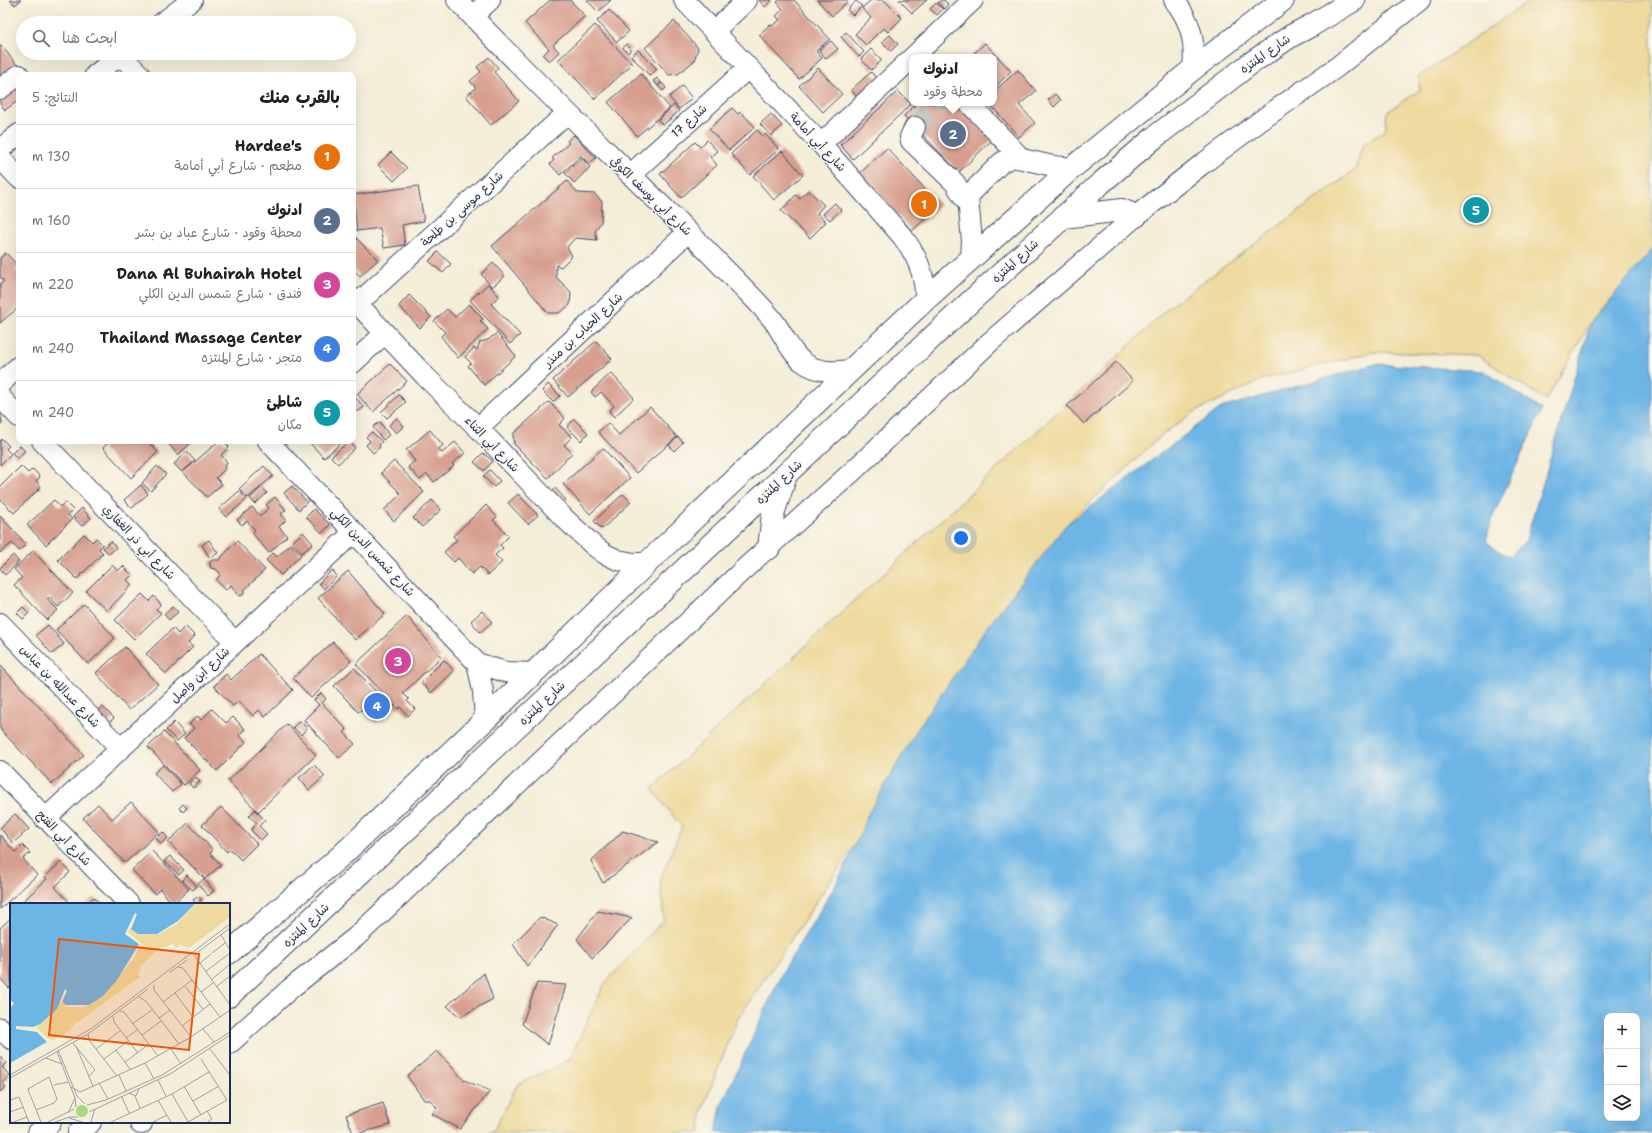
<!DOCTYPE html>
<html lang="ar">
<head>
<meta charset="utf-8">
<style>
  :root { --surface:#fff; --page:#f2f2f2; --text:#222; --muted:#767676; --line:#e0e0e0; --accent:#d1495b }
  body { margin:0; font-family:"Shantell Sans","Playpen Sans Arabic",sans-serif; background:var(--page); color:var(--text); direction:rtl }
  .controls { position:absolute; right:12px; bottom:12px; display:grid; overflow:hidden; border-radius:8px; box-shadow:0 4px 16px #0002 }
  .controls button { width:36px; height:36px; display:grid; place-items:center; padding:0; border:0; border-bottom:1px solid var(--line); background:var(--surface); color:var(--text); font:20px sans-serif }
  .you { position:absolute; left:961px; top:538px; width:14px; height:14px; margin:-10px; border:3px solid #fff; border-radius:50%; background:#1a73e8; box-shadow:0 0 0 6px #1a73e833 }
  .badge { display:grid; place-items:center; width:26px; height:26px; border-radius:50%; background:var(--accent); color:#fff; font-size:13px; font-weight:700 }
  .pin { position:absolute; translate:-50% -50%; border:2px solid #fff; box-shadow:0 1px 4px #0006 }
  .popup { position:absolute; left:909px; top:54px; width:88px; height:52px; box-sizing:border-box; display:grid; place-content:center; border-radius:8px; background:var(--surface); filter:drop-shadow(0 1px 3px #0005); font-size:13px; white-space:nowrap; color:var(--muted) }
  .popup b { font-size:15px; color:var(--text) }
  .popup::after { content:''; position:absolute; left:50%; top:100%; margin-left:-8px; border:8px solid transparent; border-top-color:var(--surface) }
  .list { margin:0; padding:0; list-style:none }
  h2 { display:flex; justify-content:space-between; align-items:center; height:52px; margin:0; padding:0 16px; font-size:17px }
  h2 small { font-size:13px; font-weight:400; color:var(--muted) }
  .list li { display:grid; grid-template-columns:26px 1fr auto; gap:12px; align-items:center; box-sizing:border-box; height:64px; padding:0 16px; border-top:1px solid var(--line) }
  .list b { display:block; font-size:15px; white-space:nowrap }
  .list p { margin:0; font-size:13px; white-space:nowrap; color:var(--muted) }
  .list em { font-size:13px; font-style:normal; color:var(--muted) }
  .icon { flex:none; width:22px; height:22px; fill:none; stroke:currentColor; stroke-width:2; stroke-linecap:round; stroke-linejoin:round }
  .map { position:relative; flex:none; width:1652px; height:1133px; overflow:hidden; direction:ltr }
  .search { position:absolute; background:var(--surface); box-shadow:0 4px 16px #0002; left:16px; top:16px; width:340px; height:44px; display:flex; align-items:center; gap:10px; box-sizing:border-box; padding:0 14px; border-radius:22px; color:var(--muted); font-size:15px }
  .panel { position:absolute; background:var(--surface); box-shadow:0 4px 16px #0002; left:16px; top:72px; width:340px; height:372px; border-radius:8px; direction:rtl }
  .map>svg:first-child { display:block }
  .sand { fill:#eeda9e; stroke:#84847e }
  .water { fill:#6db5e5; stroke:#4472a2; fill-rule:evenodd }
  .building { fill:#d79f8e }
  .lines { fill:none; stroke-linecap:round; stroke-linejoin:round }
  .minor-tunnel { stroke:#c9c7bf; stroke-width:20; stroke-dasharray:20 10; stroke-linecap:butt }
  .minor-casing { stroke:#3c4c70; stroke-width:22 }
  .major-casing { stroke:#3c4c70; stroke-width:24 }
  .minor { stroke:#fff; stroke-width:20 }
  .major { stroke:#fff; stroke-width:22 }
  .labels { text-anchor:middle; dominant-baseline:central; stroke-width:3; stroke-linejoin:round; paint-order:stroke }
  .street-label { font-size:12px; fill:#1b2f5e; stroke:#fbf7ec }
  .inset-road { fill:none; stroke:#9da1a7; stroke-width:1 }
  .view { fill:#e8590c; fill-opacity:0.15; stroke:#e8590c; stroke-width:2 }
  .inset-edge { fill:none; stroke:#1b2f5e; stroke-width:2 }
</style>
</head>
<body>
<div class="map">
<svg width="1652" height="1133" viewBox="0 0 1652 1133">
  <rect width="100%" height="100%" fill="#fbf7ec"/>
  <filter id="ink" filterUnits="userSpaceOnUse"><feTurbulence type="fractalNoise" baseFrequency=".025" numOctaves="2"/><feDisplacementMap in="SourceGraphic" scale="8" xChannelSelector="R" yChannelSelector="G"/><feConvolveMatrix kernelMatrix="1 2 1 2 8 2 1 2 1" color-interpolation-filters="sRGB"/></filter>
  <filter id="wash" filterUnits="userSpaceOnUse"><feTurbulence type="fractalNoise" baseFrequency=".012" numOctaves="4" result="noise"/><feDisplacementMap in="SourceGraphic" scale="16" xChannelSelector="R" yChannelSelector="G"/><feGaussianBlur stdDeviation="0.9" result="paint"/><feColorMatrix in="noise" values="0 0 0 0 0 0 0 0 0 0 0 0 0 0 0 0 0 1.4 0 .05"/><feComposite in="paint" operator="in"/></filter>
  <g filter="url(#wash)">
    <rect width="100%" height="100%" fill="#f4edd7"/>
    <path class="sand" d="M1531 0H1652V250L1591 322 1546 400 1477 355 1373 352 1264 379 1194 412 1163 434 1066 525 989 625 920 725 868 814 857 841 737 1020 702 1110 700 1133H488L494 1130 517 1085 569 1060 605 983 664 920 660 880 682 827 652 789 1145 331 1168 308 1355 170 1363 144 1385 131 1387 112 1420 90 1418 77Z"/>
    <path class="water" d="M1652 250V1133H716L721 1106 782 973 835 886 857 841 868 814 920 725 989 625 1066 525 1221 408 1376 364 1484 371 1542 410 1493 516 1486 541 1497 550 1510 557 1526 540 1591 322ZM1607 1016H1637V1118H1607Z"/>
    <g id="blocks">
      <path class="building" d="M10 0H21L15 5Z
        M550 0H570L585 16 553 45 559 52 549 61 543 55 549 49 525 23Z
        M587 0H611L598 12Z
        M759 0H772L765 7Z
        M780 0H794L830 39 816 51 822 58 799 79 759 35 770 24 772 26 780 20 776 16 783 9 777 2Z
        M817 0H849L832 16Z
        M871 0H884L902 18 888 32 883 28 866 45 855 34 871 18 862 8Z
        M899 0H927L912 13Z
        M941 0H944L948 4 944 9 938 3Z
        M856 1 862 6 853 15 847 10Z
        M936 3 943 9 937 15 930 9Z
        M609 10 629 31 617 42 597 21Z
        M674 21 698 48 694 61 678 74 669 75 645 48Z
        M595 25 632 64 595 99 558 60Z
        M846 32 864 52 859 57 841 37Z
        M890 35 898 44 891 51 882 42Z
        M831 41 838 49 826 59 819 50Z
        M985 43 1011 71 994 88V57H970Z
        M0 44 21 70 0 86Z
        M626 44 631 49 628 53 623 48Z
        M871 49 882 60 871 70 861 59Z
        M638 50 657 69 650 76 631 56Z
        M489 57 498 68 494 72 519 101 491 125 466 96 476 88 470 81 481 72 477 67Z
        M818 68 842 94 823 112 799 86Z
        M1018 70 1036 91 1019 105 1035 123 1019 137 989 103H994V91Z
        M871 72 878 80 858 98 851 90Z
        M641 74 670 108 637 136 608 102Z
        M657 78 661 82 658 86 653 81Z
        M662 83 666 88 663 91 658 86Z
        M19 84V100L5 110 0 103V99Z
        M682 86 692 98 679 109 669 97Z
        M898 91 911 104 853 159 840 145Z
        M1055 94 1061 100 1054 107 1048 100Z
        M917 103H956L992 140 959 172 904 116Z
        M674 105 679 111 663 125 658 120Z
        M732 108 738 114 741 112 755 127 729 150 709 129Z
        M771 114 782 126 771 136 760 124Z
        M757 130 763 136 765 134 779 149 750 175 731 154Z
        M574 135 596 158 589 164 581 156 560 175 550 164 554 160 552 158 569 143 567 141Z
        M707 140 717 151 710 157 717 165 681 198 660 174 695 142 700 147Z
        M887 148 940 205 912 231 859 174Z
        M782 151 803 175 774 200 753 176Z
        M391 152 407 168 394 181 378 165Z
        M582 158 590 167 574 183 565 173Z
        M567 181 578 193 595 194 602 202 601 222 595 231 597 240 575 238 567 247 572 256 561 267 556 265V277L571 292 570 305 559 313H548L492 246Z
        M418 186 424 221 402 225 405 245 384 248 380 228 357 231 353 195Z
        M808 190 824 205 817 213 826 222 810 238 781 211 796 195 800 199Z
        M835 203 841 210 830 220 823 214Z
        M354 236 378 260 360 276 353 269V238Z
        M438 252 451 264 443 273 429 261Z
        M6 253 19 267 15 271 19 275V307L0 323V284L4 281 0 277V258Z
        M493 263 505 276 492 287 481 274Z
        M488 284 499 296 491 304 520 335 510 344 470 300Z
        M409 295 431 317 420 328 399 306Z
        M469 304 483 319 480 321 488 329 458 358 441 336 445 332 434 321 447 309 455 317Z
        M497 333 516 356 484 385 468 366 471 363 465 357 474 348 477 350 480 342 488 340Z
        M596 341 612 359 568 397 553 380Z
        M1116 362 1133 381 1084 424 1067 406Z
        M390 364 407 381 373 412 357 394Z
        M611 373 634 398 614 417 609 411 614 406 601 392 595 397 591 392Z
        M548 384 560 396 553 402 542 391Z
        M353 395 364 407 358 412 353 407Z
        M399 395 406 402 387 418 381 412Z
        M549 402 565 418 559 425 572 437 564 445 572 453 548 478 514 444 513 434Z
        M650 407 677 437 636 473 598 432 608 423 619 435Z
        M0 412 2 424H0Z
        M397 418 404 426 396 433 389 425Z
        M574 419 588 433 581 441 567 427Z
        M380 422 389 435 383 440 373 427Z
        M430 430 443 445 439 449 442 453 455 442 465 453 452 464 454 466 434 482 427 474 420 480 408 467 415 461 406 450Z
        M372 432 382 442 379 445 380 447 373 453 366 445 370 441 366 437Z
        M678 437 683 442 674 451 669 445Z
        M2 439 9 446 6 449 11 454 0 465V441Z
        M110 441H147L158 452 131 478 103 448Z
        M166 441H193L178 455Z
        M219 441H224L229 447 221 455 227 462 224 470 216 478 222 484 207 497 183 472Z
        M308 441H343L324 458Z
        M349 441 355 448 338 464 331 457Z
        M20 446 25 451 17 458 12 453Z
        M603 448 630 478 590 514 563 484Z
        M187 452 195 461 182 472 174 464Z
        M483 453 493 461 484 471 474 462Z
        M394 461 424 492 394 521 384 510 401 494 381 473Z
        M21 466 28 473 33 469 40 477 36 481 41 487 14 513 0 499V487Z
        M157 466 166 474 151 491 142 483Z
        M264 466 273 476 248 498 239 489Z
        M490 470 500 481 494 487 483 476Z
        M141 485 148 494 132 508 124 500Z
        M292 486 307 502 299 510 284 493Z
        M262 487 267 493 255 504 250 498Z
        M555 488 566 500 561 505 549 494Z
        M239 491 247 499 226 517 219 509Z
        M518 494 538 515 528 524 508 503Z
        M623 494 631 502 602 529 594 521Z
        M275 497 286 510 281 514 286 520 279 527 287 536 269 553 252 533 255 530 247 521 242 525 237 520 252 507 260 516 269 508 266 505Z
        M54 500 60 507 65 502 73 510 68 515 72 519 46 545 27 525Z
        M432 500 441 510 422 527 413 518Z
        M486 505 497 517 493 520 509 536 500 545 503 548 495 555 502 562 488 575 480 567 472 574 458 558 454 562 444 552 457 540 453 536Z
        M82 508 91 518 82 526 73 517Z
        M314 509 330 525 322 533 306 517Z
        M0 516 26 544 19 551 12 543 0 553Z
        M303 532 313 544 302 553 292 542Z
        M84 534 92 542 96 538 103 545 99 549 103 553 77 579 58 560Z
        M209 540 218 553 210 558 202 545Z
        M111 541 116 548 109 554 103 548Z
        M237 541 265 570 245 589 243 595 239 596 231 585 226 590 216 580 221 574 216 569 211 568 210 565V562L213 560H219Z
        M291 544 301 555 281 575 266 560 273 553 277 557Z
        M33 551 73 593 58 607 49 597 47 599 58 610 47 620 14 585 22 578 14 569Z
        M13 555 19 562 5 575 0 568Z
        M112 565 118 571 123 566 132 575 127 580 132 585 107 611 86 591Z
        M332 570 337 576 324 589 319 583Z
        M348 571 385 614 355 640 318 598Z
        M142 594 149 601 154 596 161 604 156 609 161 613 134 639 115 620Z
        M84 604 115 638 88 664 56 630Z
        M173 606 178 612 169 620 164 614Z
        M23 607 29 613 23 619 17 613Z
        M482 611 492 622 480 632 471 621Z
        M407 616 441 657 403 693 409 699 407 701 415 709 408 716 400 707 398 709 356 664Z
        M48 625 64 644 52 654 36 635Z
        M185 626 195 636 188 643 193 647 166 674 146 654 173 628 178 634Z
        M333 642 351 661 311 698 293 678Z
        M125 647 158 684 129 710 96 673Z
        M259 654 293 690 265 717 259 710 253 716 239 701 233 706 214 686 226 674 231 680Z
        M444 660 454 671 431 693 421 683Z
        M0 665 84 755 52 784 0 729Z
        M354 668 391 708 375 722 363 709 358 712 334 686Z
        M321 693 326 699 322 703 347 730 344 732 355 744 339 758 304 720 319 705 314 700Z
        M103 707 114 718 106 725 96 714Z
        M212 709 226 723 233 717 245 729 239 735 246 742 217 771 184 738 194 728 189 724 198 716 201 720Z
        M300 721 307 728 301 735 293 727Z
        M174 722 185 734 177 741 166 730Z
        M287 724 316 755 258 812 228 781Z
        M164 732 200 770 184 785 148 747Z
        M163 765 181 784 172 792 154 773Z
        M314 765 325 776 309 790 299 778Z
        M196 777 200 782 193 788 189 783Z
        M131 802 159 832 125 863 83 818 98 804 112 819Z
        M183 804 187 808 183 812 179 808Z
        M221 807 257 844 241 860 230 849 227 852 202 825Z
        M255 810 265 820 259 826 267 834 261 840 251 830 257 823 249 816Z
        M15 814 29 829 13 843 0 828Z
        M188 823 213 850 210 853 221 865 205 879 168 842Z
        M623 831 658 842 603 883 591 861Z
        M163 832 168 838 161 844 156 838Z
        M0 835 15 852 22 845 30 853 23 859 37 875 0 909Z
        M152 851 189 889 173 904 160 889 155 894 132 870Z
        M170 856 184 870 179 875 164 861Z
        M61 862 70 872 55 887 71 904H20L47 879 45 877Z
        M187 875 197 886 193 890 182 880Z
        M204 879 214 891 208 896 198 884Z
        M198 896 202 900 197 904 193 900Z
        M94 897 100 904H86Z
        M598 911 632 918 592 958 577 939Z
        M540 917 558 925 527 966 513 944Z
        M11 918V986L9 988 0 978V928Z
        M484 973 493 999 460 1017 447 1006Z
        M537 983 566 985 548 1045 522 1024Z
        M437 1051 464 1080 490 1091 460 1129 432 1114 437 1108 430 1100H424L407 1076Z
        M0 1056 6 1063 2 1067 10 1076 2 1083 6 1087 0 1092Z
        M383 1103 390 1125 359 1133H353L346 1115Z"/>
    </g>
  </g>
  <g filter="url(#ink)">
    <use href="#blocks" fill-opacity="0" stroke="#3c4c70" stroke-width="1"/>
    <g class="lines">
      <path class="minor-tunnel" d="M915 127 940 103"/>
      <g class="minor-casing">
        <path id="minor" d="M457 0C541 90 631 173 717 261 736 281 756 299 773 320 783 333 790 352 803 362 818 373 835 372 852 370
          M684 0 821 144 902 236C917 255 926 275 925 300
          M1174 0C1191 21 1196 42 1193 69
          M473 16 490 0
          M162 23 192 0
          M714 31 747 0
          M121 55 140 75
          M913 57 973 0
          M95 75 123 53
          M0 89 19 75
          M969 103 1021 158
          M915 127 910 137 911 141 955 183 968 204
          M821 144 912 58
          M0 149 19 134
          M0 158 19 178
          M630 175 748 68
          M971 259 972 241 968 198 973 191 1002 162 1013 157 1053 166 1072 168
          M353 299 425 376 478 428 563 517 593 545 605 554 618 560 633 563H647
          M357 304 567 113
          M353 363 385 333
          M0 384 19 366
          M0 397 19 417
          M478 428 688 232
          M42 441 235 642
          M268 441 477 663 505 672 534 673
          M0 623 121 749
          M477 663 483 691 485 720
          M0 771 129 904
          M45 819 354 532
          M0 1028 11 1039
          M229 1044 291 988 356 937 742 571 853 471 990 342 1136 216 1201 165 1267 116 1337 67 1420 0"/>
      </g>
      <g class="major-casing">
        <path id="major" d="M1063 217 1122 210 1136 216
          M769 548 773 514 785 478
          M229 953 343 854 485 720 647 563 925 300 1072 168 1193 69 1283 0
          M229 996 971 301 1101 183 1155 137 1251 63 1291 36 1312 25 1354 0
          M141 1123V1122
          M39 1133 50 1122
          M79 1133 90 1122"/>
      </g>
      <use href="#minor" class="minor"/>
      <use href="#major" class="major"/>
    </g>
  </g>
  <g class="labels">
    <g class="street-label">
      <text transform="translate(1265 54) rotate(-35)">شارع المنتزه</text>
      <text transform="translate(689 121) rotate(-42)">شارع 17</text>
      <text transform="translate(818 142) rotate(47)">شارع أبي أمامة</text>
      <text transform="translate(651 196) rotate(44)">شارع أبي يوسف الكوفي</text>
      <text transform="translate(462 209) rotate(-42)">شارع موسى بن طلحة</text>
      <text transform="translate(1015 261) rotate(-42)">شارع المنتزه</text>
      <text transform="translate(583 330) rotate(-43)">شارع الحباب بن منذر</text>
      <text transform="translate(492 444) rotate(46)">شارع أبي الثناء</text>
      <text transform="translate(779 482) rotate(-43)">شارع المنتزه</text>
      <text transform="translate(139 542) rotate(46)">شارع أبي ذر الغفاري</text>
      <text transform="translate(373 552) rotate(47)">شارع شمس الدين الكلي</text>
      <text transform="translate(200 675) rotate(-43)">شارع ابن واصل</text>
      <text transform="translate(60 686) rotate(46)">شارع عبدالله بن عباس</text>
      <text transform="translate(542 703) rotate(-43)">شارع المنتزه</text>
      <text transform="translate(64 838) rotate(46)">شارع أبي الفتح</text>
      <text transform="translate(306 925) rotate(-43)">شارع المنتزه</text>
    </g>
  </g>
  <g transform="translate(10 903)">
    <rect width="220" height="220" fill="#f4edd7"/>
    <path d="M66 208a6 6 0 1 1 12 0a6 6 0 1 1-12 0Z" fill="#a9d784"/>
    <path d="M186 1H220V14L179 45 171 42 166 45 163 41 147 47 131 63 128 71 130 74 65 121 59 128 43 137 37 135 29 127 27 123 51 99 57 104H75L93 93 125 54 130 41 137 45 118 29 120 25 128 31H149L167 21Z" fill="#eeda9e"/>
    <path d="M0 1H185L168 18 147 31H128L121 26 127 11 125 10 115 31 129 41 107 77 93 93 79 102H56L52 99 57 88 55 86 47 106 30 121 23 124 6 123V126L27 129 37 139 0 160V106L4 100 0 97Z" fill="#6db5e5"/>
    <path class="inset-road" d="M211 32 220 47M188 49 220 25M202 50 215 40M184 52 220 102M189 61 201 51M168 64 173 65 210 114M195 69 220 50M159 70 177 57M201 77 220 61M144 82V87L181 134M175 83 193 106M206 84 220 73M191 89 203 80M165 90 183 114M129 94 136 98 169 141M153 99 182 77M110 108 114 109 148 153M103 113 104 119 128 150M149 115 160 107M122 121 142 107M172 123 200 101M193 126 204 139M78 131 79 137 107 173M132 132 151 118M116 135 127 127M63 140 85 167 79 173M66 143 83 183M86 146 110 128M161 146 171 161M200 146 220 172M48 147 67 193 75 201M106 147 120 166M47 149 65 195 66 204M36 155 52 161M94 156 118 138M115 159 139 141M135 160 144 176M0 172 82 125 220 21M109 172 116 188M0 175 78 131 138 86M148 177 156 193M89 180 98 196M44 182 58 179M174 183 191 212M61 184 70 189 135 160 181 134 220 107M119 190 126 193 129 186M162 191 178 219M125 193 130 205M112 194 119 210M0 197 9 194 19 219M148 197 161 219M183 198 209 183M77 202 96 197 152 172 220 129M26 207 44 200 47 196 39 174 18 186 19 189 31 219M197 208 202 216 198 219M0 209 14 204M79 209 160 171 220 132M58 210 65 195M59 215 72 219M4 219 17 214M38 219 64 206M45 219 60 214H68M81 219 85 206M101 219 162 191 199 169M143 219 157 212M178 219 217 197 191 156"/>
    <path class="view" d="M49 36 189 51 179 147 39 132Z"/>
    <rect width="220" height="220" class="inset-edge"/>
  </g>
</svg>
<div class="controls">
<button>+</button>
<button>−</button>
<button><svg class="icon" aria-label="layers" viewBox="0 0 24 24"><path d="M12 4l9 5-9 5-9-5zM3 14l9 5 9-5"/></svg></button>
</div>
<div class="you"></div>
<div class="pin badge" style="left:924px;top:204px;background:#e8710a">1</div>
<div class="pin badge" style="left:953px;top:134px;background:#5c6f8a">2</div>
<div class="popup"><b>ادنوك</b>محطة وقود</div>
<div class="pin badge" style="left:398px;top:661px;background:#d1479c">3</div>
<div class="pin badge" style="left:377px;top:706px;background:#3f7fe0">4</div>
<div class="pin badge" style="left:1476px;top:210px;background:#0f9aa8">5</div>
<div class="search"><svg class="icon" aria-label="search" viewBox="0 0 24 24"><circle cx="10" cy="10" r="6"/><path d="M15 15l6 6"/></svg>ابحث هنا</div>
<section class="panel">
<h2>بالقرب منك<small>النتائج: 5</small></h2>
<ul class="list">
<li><span class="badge" style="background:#e8710a">1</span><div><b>Hardee's</b><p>مطعم · شارع أبي أمامة</p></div><em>130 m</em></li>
<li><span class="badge" style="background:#5c6f8a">2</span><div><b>ادنوك</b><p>محطة وقود · شارع عباد بن بشر</p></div><em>160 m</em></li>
<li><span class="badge" style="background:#d1479c">3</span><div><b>Dana Al Buhairah Hotel</b><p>فندق · شارع شمس الدين الكلي</p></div><em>220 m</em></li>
<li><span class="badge" style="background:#3f7fe0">4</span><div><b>Thailand Massage Center</b><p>متجر · شارع المنتزه</p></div><em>240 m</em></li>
<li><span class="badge" style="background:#0f9aa8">5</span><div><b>شاطئ</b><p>مكان</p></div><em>240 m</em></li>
</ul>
</section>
</div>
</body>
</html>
